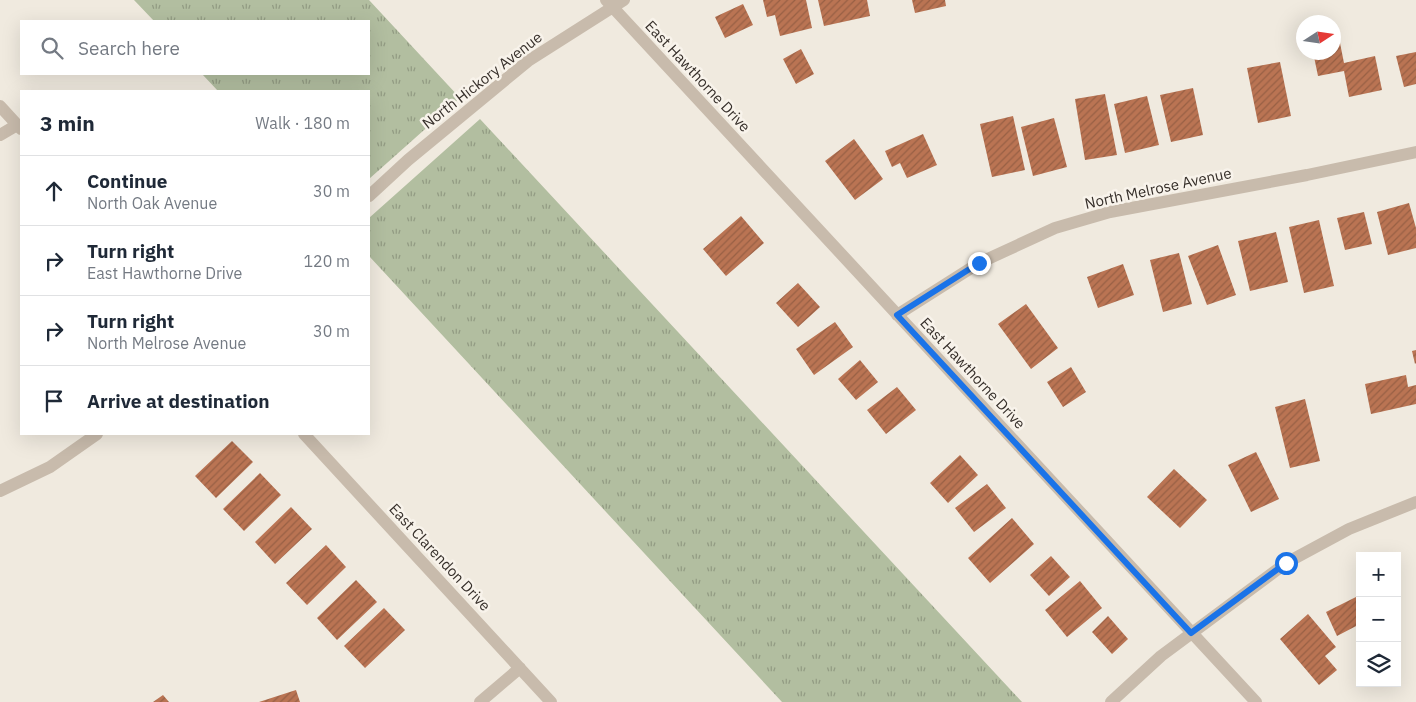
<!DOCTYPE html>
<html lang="en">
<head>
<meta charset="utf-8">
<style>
  :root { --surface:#fff; --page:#f6f6f7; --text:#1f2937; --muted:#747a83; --line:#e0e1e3 }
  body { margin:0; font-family:"IBM Plex Sans",sans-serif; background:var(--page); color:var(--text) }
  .controls { position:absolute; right:15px; bottom:15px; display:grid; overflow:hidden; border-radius:0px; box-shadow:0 5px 20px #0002 }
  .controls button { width:45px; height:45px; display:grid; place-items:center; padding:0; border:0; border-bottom:1px solid var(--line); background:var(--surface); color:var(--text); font:25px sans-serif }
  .compass { position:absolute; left:1296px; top:15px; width:45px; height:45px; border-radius:50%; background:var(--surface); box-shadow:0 5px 20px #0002; rotate:78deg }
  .stop { position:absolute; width:15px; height:15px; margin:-11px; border:4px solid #1a73e8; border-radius:50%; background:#fff }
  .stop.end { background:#1a73e8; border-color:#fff; box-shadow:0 1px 5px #0008 }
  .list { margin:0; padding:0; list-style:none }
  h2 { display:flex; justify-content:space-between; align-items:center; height:65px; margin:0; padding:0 20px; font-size:21px }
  h2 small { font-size:16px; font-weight:400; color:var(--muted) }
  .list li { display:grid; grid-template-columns:32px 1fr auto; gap:15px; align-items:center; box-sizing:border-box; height:70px; padding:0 20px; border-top:1px solid var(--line) }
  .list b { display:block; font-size:19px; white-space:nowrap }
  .list p { margin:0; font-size:16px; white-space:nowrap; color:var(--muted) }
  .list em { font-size:16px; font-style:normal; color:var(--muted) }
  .icon { flex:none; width:28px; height:28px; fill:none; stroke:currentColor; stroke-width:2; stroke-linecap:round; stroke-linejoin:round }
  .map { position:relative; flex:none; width:1416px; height:702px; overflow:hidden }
  .search { position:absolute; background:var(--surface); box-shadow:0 5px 20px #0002; left:20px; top:20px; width:350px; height:55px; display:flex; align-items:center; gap:12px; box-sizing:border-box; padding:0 18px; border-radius:0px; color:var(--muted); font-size:19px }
  .panel { position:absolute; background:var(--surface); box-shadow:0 5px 20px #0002; left:20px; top:90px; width:350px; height:345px; border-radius:0px }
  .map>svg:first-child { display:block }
  .grass { fill:url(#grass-tufts) }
  .building { fill:url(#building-hatch) }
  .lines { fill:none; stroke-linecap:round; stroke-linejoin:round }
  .minor { stroke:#c8bbac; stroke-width:12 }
  .route { stroke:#1a73e8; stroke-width:6 }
  .labels { text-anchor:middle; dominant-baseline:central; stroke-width:5; stroke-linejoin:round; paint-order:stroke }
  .street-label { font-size:15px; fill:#362f2a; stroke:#f8f3eb }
</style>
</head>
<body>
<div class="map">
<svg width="1416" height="702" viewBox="0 0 1416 702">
  <defs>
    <pattern id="grass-tufts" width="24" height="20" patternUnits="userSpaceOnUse" patternTransform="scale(1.25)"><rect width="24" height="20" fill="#b2bea0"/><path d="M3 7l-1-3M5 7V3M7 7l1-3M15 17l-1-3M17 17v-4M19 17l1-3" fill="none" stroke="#929b83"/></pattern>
    <pattern id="building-hatch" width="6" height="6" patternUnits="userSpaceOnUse" patternTransform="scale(1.25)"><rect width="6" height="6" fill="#ba7453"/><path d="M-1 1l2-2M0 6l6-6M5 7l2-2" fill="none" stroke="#986045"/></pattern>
  </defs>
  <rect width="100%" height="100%" fill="#f0eadf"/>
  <path class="grass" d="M134 0H369L460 98 369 179V91H218L202 74H369V21H154Z
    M480 119 1022 702H782L369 256V218Z"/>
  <path class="building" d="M763 0H806L812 28 780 36 775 15 767 17Z
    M818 0H867L870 16 824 26Z
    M912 0H945L946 6 915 13Z
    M743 4 753 25 725 38 715 17Z
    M1340 43 1344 63 1375 56 1382 90 1349 97 1344 71 1318 76 1313 52H1334V44Z
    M801 49 814 74 796 84 783 59Z
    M1416 52V84L1404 87 1396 56Z
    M1280 62 1291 116 1258 123 1247 68Z
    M1193 88 1203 135 1171 142 1160 95Z
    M1105 94 1117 155 1085 160 1075 99Z
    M1147 96 1159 145 1125 153 1114 104Z
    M1013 116 1025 170 992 177 980 124Z
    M1054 118 1067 167 1033 176 1021 127Z
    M923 134 937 165 907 178 900 163 892 167 885 151Z
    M854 139 883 179 855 200 825 161Z
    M1409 203 1416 228V248L1388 255 1377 212Z
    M1364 212 1372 244 1345 250 1337 218Z
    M741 216 764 243 726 276 703 249Z
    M1319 220 1334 286 1304 293 1289 227Z
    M1276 232 1288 282 1250 291 1238 241Z
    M1218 245 1236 295 1207 305 1188 256Z
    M1179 253 1192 304 1163 312 1150 260Z
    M1123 264 1134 295 1098 308 1087 277Z
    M798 283 820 307 798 327 776 303Z
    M1026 304 1058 348 1031 369 998 324Z
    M835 322 853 347 814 375 796 349Z
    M1416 350V363L1415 364 1412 351Z
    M860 360 878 382 856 400 838 379Z
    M1071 367 1086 392 1063 407 1047 382Z
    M1406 375 1408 387 1416 385V404L1371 414 1365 384Z
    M897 387 916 410 886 434 867 410Z
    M1305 399 1320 461 1290 468 1275 407Z
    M232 441 253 462 216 498 195 476Z
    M1256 452 1279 499 1251 512 1228 465Z
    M960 455 978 475 948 503 930 483Z
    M1174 469 1207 500 1180 528 1147 497Z
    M260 473 281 495 244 531 223 509Z
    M987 484 1006 508 974 532 955 508Z
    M291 507 312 529 275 564 255 542Z
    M1012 518 1034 544 990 583 968 558Z
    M326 545 346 567 307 605 286 583Z
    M1051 556 1070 577 1049 596 1030 575Z
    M356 580 377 602 337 640 317 618Z
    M1080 581 1102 608 1067 637 1045 610Z
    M1360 595V624L1337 636 1326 612Z
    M384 608 405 630 365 668 344 646Z
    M1308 614 1336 647 1325 656 1337 670 1319 685 1280 639Z
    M1108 616 1128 639 1112 654 1092 632Z
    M296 690 300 702H259Z
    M163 695 169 702H153Z"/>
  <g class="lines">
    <path class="minor" d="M606 0 1256 702
      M0 106 21 129
      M0 135 17 125
      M369 196 408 160 528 61 624 0
      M897 315 979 263 1055 228 1110 212 1307 175 1416 152
      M304 434 551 702
      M0 491 50 467 97 434
      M480 702 520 668
      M1111 702 1161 656 1286 563 1349 529 1416 502"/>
  </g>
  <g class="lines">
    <path class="route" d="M979 263 897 315 1191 633 1286 563"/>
  </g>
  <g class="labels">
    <g class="street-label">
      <text transform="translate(698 76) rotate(47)">East Hawthorne Drive</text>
      <text transform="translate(482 80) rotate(-38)">North Hickory Avenue</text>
      <text transform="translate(1158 188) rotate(-12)">North Melrose Avenue</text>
      <text transform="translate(973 373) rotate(47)">East Hawthorne Drive</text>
      <text transform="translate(440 557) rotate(47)">East Clarendon Drive</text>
    </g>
  </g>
</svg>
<div class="controls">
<button>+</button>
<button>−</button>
<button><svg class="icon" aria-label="layers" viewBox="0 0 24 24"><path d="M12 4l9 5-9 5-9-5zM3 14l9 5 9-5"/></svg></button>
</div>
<svg class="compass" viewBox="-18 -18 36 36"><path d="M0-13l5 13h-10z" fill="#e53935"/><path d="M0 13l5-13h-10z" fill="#747a83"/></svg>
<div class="stop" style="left:1286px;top:563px"></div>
<div class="stop end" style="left:979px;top:263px"></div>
<div class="search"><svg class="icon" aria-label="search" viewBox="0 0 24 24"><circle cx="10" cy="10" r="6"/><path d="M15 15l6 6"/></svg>Search here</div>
<section class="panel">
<h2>3 min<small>Walk · 180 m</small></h2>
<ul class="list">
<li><svg class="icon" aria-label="ahead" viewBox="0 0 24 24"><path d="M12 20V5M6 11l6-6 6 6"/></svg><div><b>Continue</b><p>North Oak Avenue</p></div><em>30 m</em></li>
<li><svg class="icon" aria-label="right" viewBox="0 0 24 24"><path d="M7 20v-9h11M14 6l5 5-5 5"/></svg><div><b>Turn right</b><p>East Hawthorne Drive</p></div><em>120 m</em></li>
<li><svg class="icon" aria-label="right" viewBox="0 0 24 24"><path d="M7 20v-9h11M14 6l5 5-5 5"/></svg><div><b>Turn right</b><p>North Melrose Avenue</p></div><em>30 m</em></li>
<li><svg class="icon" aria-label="arrive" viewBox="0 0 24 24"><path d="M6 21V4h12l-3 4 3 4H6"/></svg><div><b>Arrive at destination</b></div></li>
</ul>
</section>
</div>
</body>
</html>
